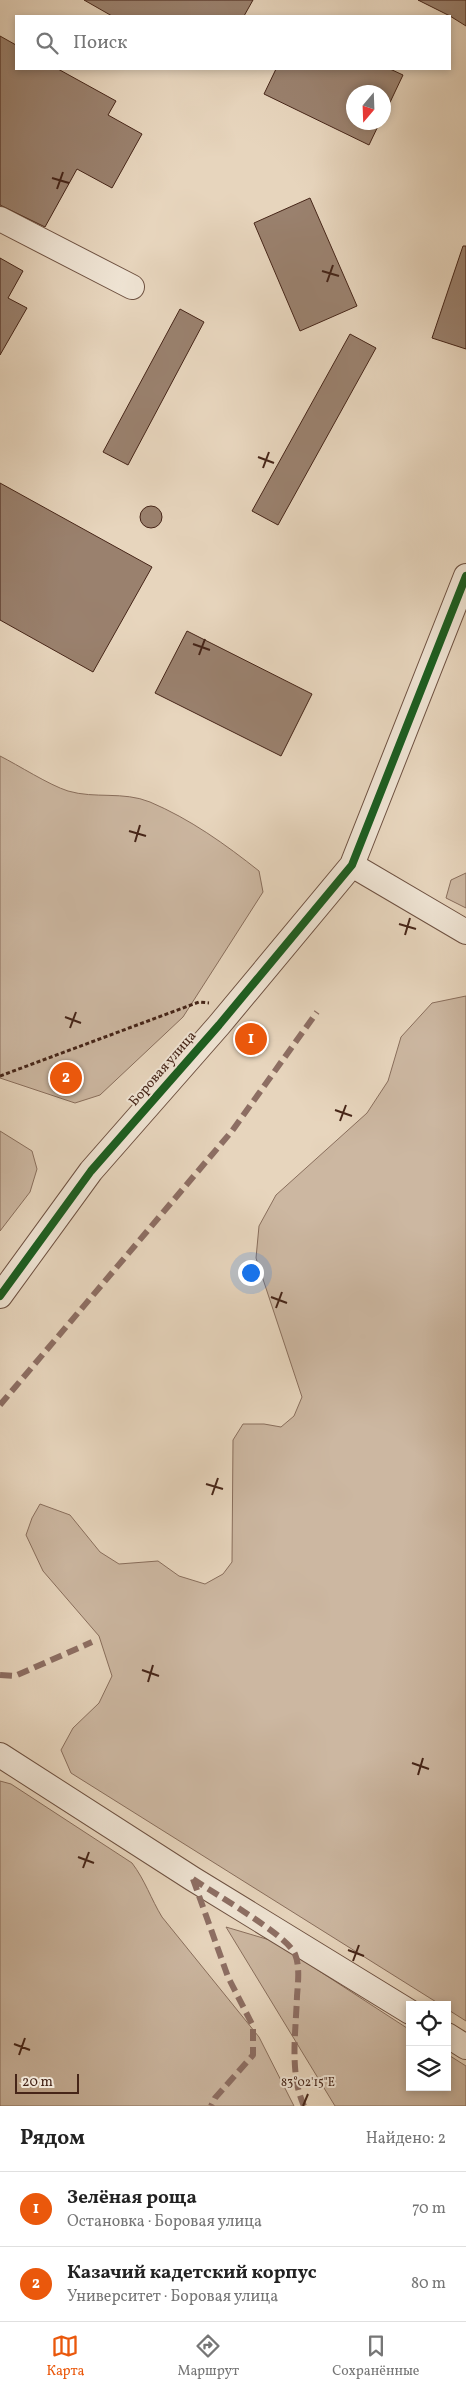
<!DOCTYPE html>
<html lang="ru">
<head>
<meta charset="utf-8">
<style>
  :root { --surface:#fff; --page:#f6f6f6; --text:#222; --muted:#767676; --line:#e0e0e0; --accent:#ea580c }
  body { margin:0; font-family:Vollkorn,serif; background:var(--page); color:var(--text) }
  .controls { position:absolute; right:15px; bottom:15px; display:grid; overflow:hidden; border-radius:0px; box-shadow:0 2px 8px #0003 }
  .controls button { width:45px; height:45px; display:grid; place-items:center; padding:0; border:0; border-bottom:1px solid var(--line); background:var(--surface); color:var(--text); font:25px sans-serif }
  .compass { position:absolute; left:346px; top:85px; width:45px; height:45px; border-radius:50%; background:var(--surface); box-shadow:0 2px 8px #0003; rotate:199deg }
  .scale { position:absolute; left:15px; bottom:12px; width:64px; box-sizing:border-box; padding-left:5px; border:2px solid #462518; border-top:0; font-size:14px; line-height:18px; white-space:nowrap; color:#462518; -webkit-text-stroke:4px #efe4d4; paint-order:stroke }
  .you { position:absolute; left:250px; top:1272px; width:18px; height:18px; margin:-12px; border:4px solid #fff; border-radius:50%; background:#1a73e8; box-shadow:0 0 0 8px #1a73e833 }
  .badge { display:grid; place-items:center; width:32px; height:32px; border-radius:50%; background:var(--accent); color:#fff; font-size:16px; font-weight:700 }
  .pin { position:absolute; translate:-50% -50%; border:2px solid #fff; box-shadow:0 1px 5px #0006 }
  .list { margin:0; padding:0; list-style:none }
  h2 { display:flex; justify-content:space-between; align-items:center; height:65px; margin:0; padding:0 20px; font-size:21px }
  h2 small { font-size:16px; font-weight:400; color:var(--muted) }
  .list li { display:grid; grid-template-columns:32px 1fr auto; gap:15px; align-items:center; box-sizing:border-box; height:75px; padding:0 20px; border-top:1px solid var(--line) }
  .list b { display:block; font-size:19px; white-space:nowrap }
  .list p { margin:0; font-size:16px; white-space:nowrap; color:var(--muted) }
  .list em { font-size:16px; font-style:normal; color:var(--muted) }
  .icon { flex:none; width:28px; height:28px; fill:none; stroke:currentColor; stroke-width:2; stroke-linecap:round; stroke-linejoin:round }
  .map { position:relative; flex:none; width:466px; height:2106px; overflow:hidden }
  .search { position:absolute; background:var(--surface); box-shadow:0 2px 8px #0003; left:15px; right:15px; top:15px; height:55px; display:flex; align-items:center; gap:12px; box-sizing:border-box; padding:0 18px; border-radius:0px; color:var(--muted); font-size:19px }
  .sheet { height:215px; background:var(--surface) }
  nav { display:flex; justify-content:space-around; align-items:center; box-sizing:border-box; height:70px; border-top:1px solid var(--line); background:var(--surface); font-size:14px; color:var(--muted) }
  nav a { display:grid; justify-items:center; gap:2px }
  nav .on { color:var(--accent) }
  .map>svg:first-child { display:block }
  .green { fill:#ccb7a1; stroke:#896e5c }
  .building { fill:#9a816e; stroke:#462518 }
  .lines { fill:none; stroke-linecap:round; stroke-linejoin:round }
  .minor-casing { stroke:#6e5141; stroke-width:26 }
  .path { stroke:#462518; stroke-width:3; stroke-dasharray:4 2.5; stroke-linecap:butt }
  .minor { stroke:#efe4d4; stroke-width:24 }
  .quiet { stroke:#8d6e63; stroke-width:6; stroke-dasharray:12 6; stroke-linecap:butt }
  .cycleway-casing { stroke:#efe4d4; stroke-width:11 }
  .cycleway { stroke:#1b5e20; stroke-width:8 }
  .ticks { fill:none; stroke:#462518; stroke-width:2 }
  .labels { text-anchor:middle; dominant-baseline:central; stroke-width:4; stroke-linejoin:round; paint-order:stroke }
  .street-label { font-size:14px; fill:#462518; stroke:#efe4d4 }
  .ticks-label { font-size:12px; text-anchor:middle; fill:#462518; stroke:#efe4d4; stroke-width:4; stroke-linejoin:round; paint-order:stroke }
</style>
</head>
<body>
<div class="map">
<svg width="466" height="2106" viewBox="0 0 466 2106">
  <rect width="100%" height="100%" fill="#e7d5bd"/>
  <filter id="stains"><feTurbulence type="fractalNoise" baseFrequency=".004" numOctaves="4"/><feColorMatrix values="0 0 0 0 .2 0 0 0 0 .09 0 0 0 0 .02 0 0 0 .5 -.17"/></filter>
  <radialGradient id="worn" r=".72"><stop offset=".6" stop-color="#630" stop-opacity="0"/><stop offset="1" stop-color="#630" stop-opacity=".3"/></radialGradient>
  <path class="green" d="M0 756C18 765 49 785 68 791 95 799 123 791 150 802 190 819 225 844 259 871L263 892 183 1017 100 1095 75 1103 0 1078Z
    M466 873V908L446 898 451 880Z
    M466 996V2021L447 2009V2005H441L71 1773 61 1750 73 1728 99 1703 112 1676 99 1636 43 1571 26 1535 32 1518 40 1504 70 1515 100 1552 119 1564 158 1561 179 1576 205 1584 223 1574 232 1562 233 1440 243 1424H264L281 1427 294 1416 302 1397 256 1258 259 1226 276 1195 367 1113 388 1081 401 1037 432 1003Z
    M0 1131 32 1151 37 1169 30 1192 0 1231Z
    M0 1781 11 1784 132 1863C145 1880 151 1899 162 1917L259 2037 294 2106H0Z
    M226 1927 273 1941 410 2030V2087H447V2054L466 2066V2106H335Z"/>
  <path class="building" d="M84 0H253L244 16H112Z
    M418 0H466V26L450 16Z
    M0 36 16 45V69H58L116 101 108 115 142 134 112 188 77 169 45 227 0 205Z
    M276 69H390L403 75 384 115V92H354V122H380L369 145 264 94Z
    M310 198 357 306 300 331 254 223Z
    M463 246H466V349L432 338Z
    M0 258 23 271 8 298 27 308 0 355Z
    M180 309 204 322 128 465 103 452Z
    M350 334 376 348 278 525 252 511Z
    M0 483 152 567 93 672 0 620Z
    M140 517a11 11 0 1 1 22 0a11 11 0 1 1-22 0Z
    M187 631 312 694 281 756 155 693Z"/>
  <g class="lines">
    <g class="minor-casing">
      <path id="minor" d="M0 219 132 287
        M352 865 466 932
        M0 1296 91 1171 219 1025 352 865 466 576
        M0 1755 193 1879 410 2012
        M447 2035 466 2047"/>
    </g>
    <path class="path" d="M0 1076 199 1002 209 1003"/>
    <use href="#minor" class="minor"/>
    <path class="quiet" d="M0 1405 232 1131 317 1012
      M0 1675 15 1676 92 1642
      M193 1879C213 1893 287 1935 295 1954 300 1966 298 1983 297 1996 296 2031 289 2073 304 2106
      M193 1879 228 1977 253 2026V2055L215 2098 211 2106"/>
    <g class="cycleway-casing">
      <path id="cycleway" d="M0 1296 91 1171 219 1025 352 865 466 576"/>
    </g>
    <use href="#cycleway" class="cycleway"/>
  </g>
  <path class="ticks" d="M52 178 69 183M57 189 63 172M322 271 339 276M327 282 333 265M258 457 274 463M263 468 269 452M193 644 210 650M199 655 205 639M129 831 146 836M135 842 140 825M399 924 416 929M405 935 410 918M65 1017 81 1023M70 1028 76 1012M335 1110 352 1116M340 1121 346 1105M271 1297 287 1303M276 1308 282 1292M206 1484 223 1489M212 1495 218 1478M142 1670 159 1676M148 1682 153 1665M412 1763 429 1769M418 1775 423 1758M78 1857 94 1863M83 1868 89 1852M348 1950 364 1956M353 1961 359 1945M14 2044 30 2050M19 2055 25 2038M303 2106 308 2094"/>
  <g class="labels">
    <g class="street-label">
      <text transform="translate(163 1069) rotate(-49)">Боровая улица</text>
    </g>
  </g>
  <g class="ticks-label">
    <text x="308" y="2086">83°02'15"E</text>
  </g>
  <rect width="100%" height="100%" filter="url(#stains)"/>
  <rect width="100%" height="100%" fill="url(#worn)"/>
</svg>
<div class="controls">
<button><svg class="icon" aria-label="locate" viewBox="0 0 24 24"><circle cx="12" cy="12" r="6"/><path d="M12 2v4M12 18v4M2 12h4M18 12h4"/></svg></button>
<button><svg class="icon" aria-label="layers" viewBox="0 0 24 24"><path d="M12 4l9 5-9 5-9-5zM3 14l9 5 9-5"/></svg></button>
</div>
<svg class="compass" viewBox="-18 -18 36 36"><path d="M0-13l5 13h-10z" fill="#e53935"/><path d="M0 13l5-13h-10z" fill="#767676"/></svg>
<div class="scale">20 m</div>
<div class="you"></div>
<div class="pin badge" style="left:251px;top:1039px">1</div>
<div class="pin badge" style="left:66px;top:1078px">2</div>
<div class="search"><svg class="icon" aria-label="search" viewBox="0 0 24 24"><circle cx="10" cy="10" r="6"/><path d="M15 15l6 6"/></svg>Поиск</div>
</div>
<section class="sheet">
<h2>Рядом<small>Найдено: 2</small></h2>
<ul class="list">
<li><span class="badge">1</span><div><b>Зелёная роща</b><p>Остановка · Боровая улица</p></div><em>70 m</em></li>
<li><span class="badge">2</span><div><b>Казачий кадетский корпус</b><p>Университет · Боровая улица</p></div><em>80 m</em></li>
</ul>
</section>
<nav>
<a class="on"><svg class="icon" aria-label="map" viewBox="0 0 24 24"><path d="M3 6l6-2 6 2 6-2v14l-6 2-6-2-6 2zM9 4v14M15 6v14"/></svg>Карта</a>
<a><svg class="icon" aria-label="directions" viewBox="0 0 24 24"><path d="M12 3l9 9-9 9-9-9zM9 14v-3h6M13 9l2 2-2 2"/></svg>Маршрут</a>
<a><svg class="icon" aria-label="saved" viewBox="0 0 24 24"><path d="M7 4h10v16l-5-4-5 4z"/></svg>Сохранённые</a>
</nav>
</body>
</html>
